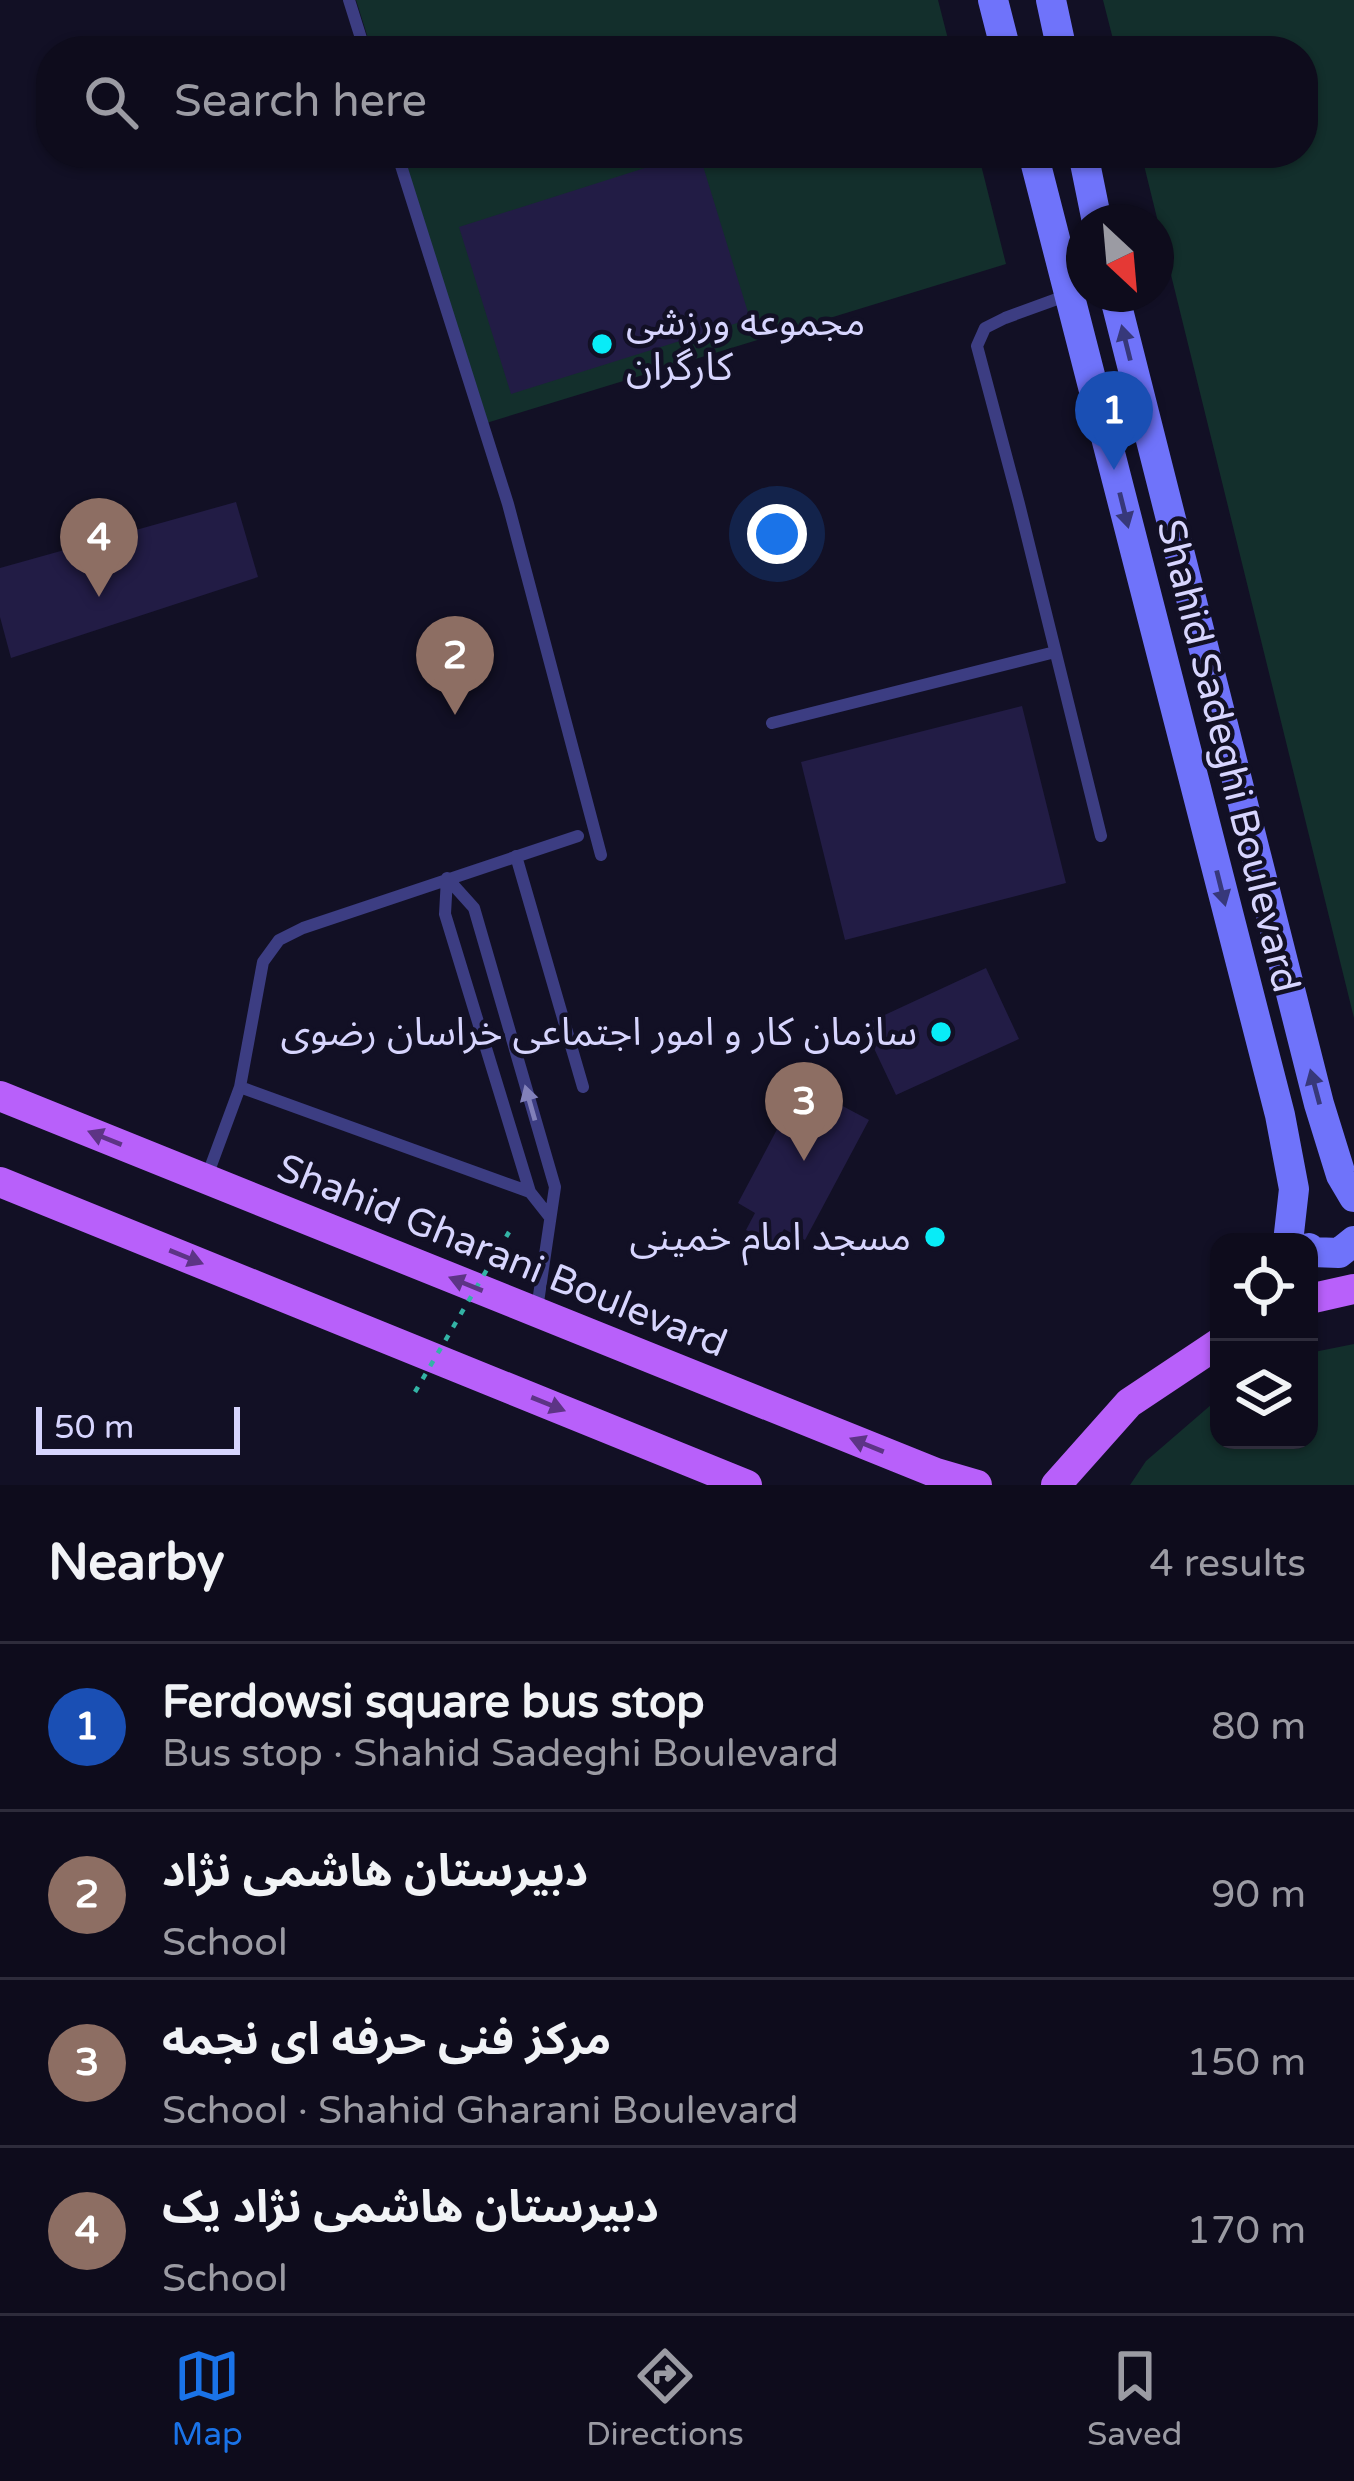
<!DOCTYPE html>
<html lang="en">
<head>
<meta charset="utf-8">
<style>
  :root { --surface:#0e0c1c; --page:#171525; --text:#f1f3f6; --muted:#9b9ba3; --line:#2e2c3b; --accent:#1a73e8 }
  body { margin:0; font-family:"Varela Round","Noto Sans Arabic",sans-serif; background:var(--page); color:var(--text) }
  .controls { position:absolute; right:36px; bottom:36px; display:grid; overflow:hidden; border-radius:24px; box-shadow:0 3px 9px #0004 }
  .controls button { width:108px; height:108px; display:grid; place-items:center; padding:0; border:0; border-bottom:3px solid var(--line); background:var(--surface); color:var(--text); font:60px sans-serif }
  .compass { position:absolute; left:1066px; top:204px; width:108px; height:108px; border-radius:50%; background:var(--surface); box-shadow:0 3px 9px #0004; rotate:154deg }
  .scale { position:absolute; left:36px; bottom:30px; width:204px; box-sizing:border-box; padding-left:12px; border:6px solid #d7d5fe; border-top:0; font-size:33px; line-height:42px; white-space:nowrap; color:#d7d5fe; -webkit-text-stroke:9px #121025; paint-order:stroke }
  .you { position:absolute; left:777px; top:534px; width:42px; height:42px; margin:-30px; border:9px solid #fff; border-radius:50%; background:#1a73e8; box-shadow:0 0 0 18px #1a73e833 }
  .badge { display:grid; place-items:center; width:78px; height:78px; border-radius:50%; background:var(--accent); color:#fff; font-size:39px; font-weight:700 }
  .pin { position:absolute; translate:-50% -99px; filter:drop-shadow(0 3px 6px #0008) }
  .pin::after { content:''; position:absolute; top:63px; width:42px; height:36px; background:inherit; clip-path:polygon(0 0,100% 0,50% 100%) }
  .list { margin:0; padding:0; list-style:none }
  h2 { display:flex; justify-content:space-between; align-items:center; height:156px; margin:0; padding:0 48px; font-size:51px }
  h2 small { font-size:39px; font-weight:400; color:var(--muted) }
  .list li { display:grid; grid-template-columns:78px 1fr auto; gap:36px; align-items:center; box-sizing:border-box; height:168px; padding:0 48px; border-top:3px solid var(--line) }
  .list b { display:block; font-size:45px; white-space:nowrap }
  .list p { margin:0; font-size:39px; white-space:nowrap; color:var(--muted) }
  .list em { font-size:39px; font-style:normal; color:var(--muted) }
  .icon { flex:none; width:66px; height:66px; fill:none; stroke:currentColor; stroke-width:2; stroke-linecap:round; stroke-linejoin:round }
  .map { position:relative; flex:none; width:1354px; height:1485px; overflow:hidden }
  .search { position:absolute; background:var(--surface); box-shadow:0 3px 9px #0004; left:36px; right:36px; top:36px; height:132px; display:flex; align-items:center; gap:30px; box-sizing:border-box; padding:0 42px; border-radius:48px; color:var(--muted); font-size:45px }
  .sheet { height:828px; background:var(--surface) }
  nav { display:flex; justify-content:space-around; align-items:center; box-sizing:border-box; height:168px; border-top:3px solid var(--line); background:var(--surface); font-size:33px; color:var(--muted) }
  nav a { display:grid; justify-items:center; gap:6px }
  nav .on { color:var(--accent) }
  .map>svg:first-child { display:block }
  .green { fill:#132f2c }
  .building { fill:#221c45 }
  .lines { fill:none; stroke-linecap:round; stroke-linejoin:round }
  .lane { stroke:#3c3d82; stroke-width:12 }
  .secondary { stroke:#6f73fa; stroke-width:30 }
  .primary { stroke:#b860fa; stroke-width:30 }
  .path-bridge { stroke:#33b3a5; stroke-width:4.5; stroke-dasharray:6 9; stroke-linecap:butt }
  .oneway { fill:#37387a }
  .oneway2 { fill:#8281ba }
  .oneway3 { fill:#5d3485 }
  .poi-dot { fill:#08ecf7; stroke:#121025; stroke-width:4.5 }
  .labels { text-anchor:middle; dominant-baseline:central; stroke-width:9; stroke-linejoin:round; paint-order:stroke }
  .poi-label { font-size:39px; fill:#d7d5fe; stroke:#121025; text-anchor:end }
  .street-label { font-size:39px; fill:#d7d5fe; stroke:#121025 }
</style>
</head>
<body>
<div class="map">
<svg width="1354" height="1485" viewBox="0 0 1354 1485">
  <rect width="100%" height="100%" fill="#121025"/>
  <path class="green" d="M356 0H938L951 51H372Z
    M1103 0H1354V1018L1141 153H1303V51H1116Z
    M402 153H978L1006 264 483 424Z
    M1354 1344V1485H1130L1146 1461 1219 1398V1440H1309V1353Z"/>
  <path class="building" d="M692 153H699L750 319 511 394 459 227Z
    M236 502 258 577 11 658 0 617V568Z
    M1022 706 1066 883 845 940 801 762Z
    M986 968 1019 1039 896 1095 863 1025Z
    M801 1084 869 1120 805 1240 784 1229 775 1245 746 1230 755 1213 738 1203Z"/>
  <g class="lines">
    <path class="lane" d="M349 0 365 51
      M397 153 508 504 601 855
      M1068 295 1005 318 985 328 977 346 1019 504 1101 836
      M772 723 1055 652
      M516 856 583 1087
      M447 878 474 908 555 1187 537 1309
      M447 878 445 914 530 1192 549 1216
      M240 1087 530 1192
      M206 1179 240 1087 263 962 279 940 303 928 578 836"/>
    <path class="secondary" d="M993 0 1006 51
      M1051 0 1062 51
      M1033 153 1280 1115 1294 1189 1288 1242
      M1083 153 1097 222
      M1114 294 1319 1104 1341 1175 1354 1197
      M1309 1248 1312 1252 1339 1253 1354 1241"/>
    <path class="primary" d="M0 1096 936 1473 977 1485
      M0 1182 747 1485
      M1309 1299 1354 1289
      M1056 1485 1129 1403 1219 1343"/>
    <path class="path-bridge" d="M415 1392 509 1232"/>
  </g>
  <defs><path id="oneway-solid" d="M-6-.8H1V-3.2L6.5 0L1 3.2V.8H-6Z" transform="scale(3)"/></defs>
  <g class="oneway">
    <use href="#oneway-solid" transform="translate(1126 343) rotate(-104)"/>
    <use href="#oneway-solid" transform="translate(1124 510) rotate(76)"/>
    <use href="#oneway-solid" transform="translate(1221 888) rotate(76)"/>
    <use href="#oneway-solid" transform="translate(1315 1087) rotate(-105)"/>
  </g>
  <use class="oneway2" href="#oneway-solid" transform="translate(530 1103) rotate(-106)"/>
  <g class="oneway3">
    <use href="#oneway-solid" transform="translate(105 1138) rotate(-158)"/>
    <use href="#oneway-solid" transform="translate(186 1257) rotate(22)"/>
    <use href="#oneway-solid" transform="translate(466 1284) rotate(-158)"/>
    <use href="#oneway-solid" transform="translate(548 1404) rotate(22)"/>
    <use href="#oneway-solid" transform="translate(867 1445) rotate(-158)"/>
  </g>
  <g class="poi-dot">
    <circle cx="602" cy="344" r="12"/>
    <circle cx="941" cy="1032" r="12"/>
    <circle cx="935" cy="1237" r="12"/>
  </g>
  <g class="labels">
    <g class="poi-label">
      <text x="626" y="322" text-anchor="start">مجموعه ورزشی<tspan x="626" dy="45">کارگران</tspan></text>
      <text x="917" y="1032">سازمان کار و امور اجتماعی خراسان رضوی</text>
      <text x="911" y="1237">مسجد امام خمینی</text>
    </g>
    <g class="street-label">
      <text transform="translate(1228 756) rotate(76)">Shahid Sadeghi Boulevard</text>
      <text transform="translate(502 1256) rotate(22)">Shahid Gharani Boulevard</text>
    </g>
  </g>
</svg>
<div class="controls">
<button><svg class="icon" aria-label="locate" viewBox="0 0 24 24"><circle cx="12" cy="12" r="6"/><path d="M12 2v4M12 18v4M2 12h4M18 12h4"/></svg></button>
<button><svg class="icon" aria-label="layers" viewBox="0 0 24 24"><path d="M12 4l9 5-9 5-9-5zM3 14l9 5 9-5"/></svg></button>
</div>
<svg class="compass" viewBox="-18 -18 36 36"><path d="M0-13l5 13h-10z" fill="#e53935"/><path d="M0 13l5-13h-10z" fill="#9b9ba3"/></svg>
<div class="scale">50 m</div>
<div class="you"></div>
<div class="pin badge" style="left:1114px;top:470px;background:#1a4fb4">1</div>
<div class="pin badge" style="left:455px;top:715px;background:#8d6e63">2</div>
<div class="pin badge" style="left:804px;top:1161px;background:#8d6e63">3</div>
<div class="pin badge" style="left:99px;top:597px;background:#8d6e63">4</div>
<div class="search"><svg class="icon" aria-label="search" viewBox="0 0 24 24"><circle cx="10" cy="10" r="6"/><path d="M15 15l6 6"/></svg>Search here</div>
</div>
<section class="sheet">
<h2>Nearby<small>4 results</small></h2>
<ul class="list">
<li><span class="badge" style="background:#1a4fb4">1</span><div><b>Ferdowsi square bus stop</b><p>Bus stop · Shahid Sadeghi Boulevard</p></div><em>80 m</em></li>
<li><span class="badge" style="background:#8d6e63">2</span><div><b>دبیرستان هاشمی نژاد</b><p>School</p></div><em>90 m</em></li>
<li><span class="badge" style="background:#8d6e63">3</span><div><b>مرکز فنی حرفه ای نجمه</b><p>School · Shahid Gharani Boulevard</p></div><em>150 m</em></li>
<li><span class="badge" style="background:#8d6e63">4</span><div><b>دبیرستان هاشمی نژاد یک</b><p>School</p></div><em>170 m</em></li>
</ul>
</section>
<nav>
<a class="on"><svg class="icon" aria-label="map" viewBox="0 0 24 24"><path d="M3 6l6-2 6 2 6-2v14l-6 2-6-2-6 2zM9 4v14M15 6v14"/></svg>Map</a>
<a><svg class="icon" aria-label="directions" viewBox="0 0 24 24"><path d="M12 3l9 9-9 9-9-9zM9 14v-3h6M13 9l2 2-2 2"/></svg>Directions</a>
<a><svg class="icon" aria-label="saved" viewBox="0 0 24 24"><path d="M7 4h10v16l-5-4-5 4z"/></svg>Saved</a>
</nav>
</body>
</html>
